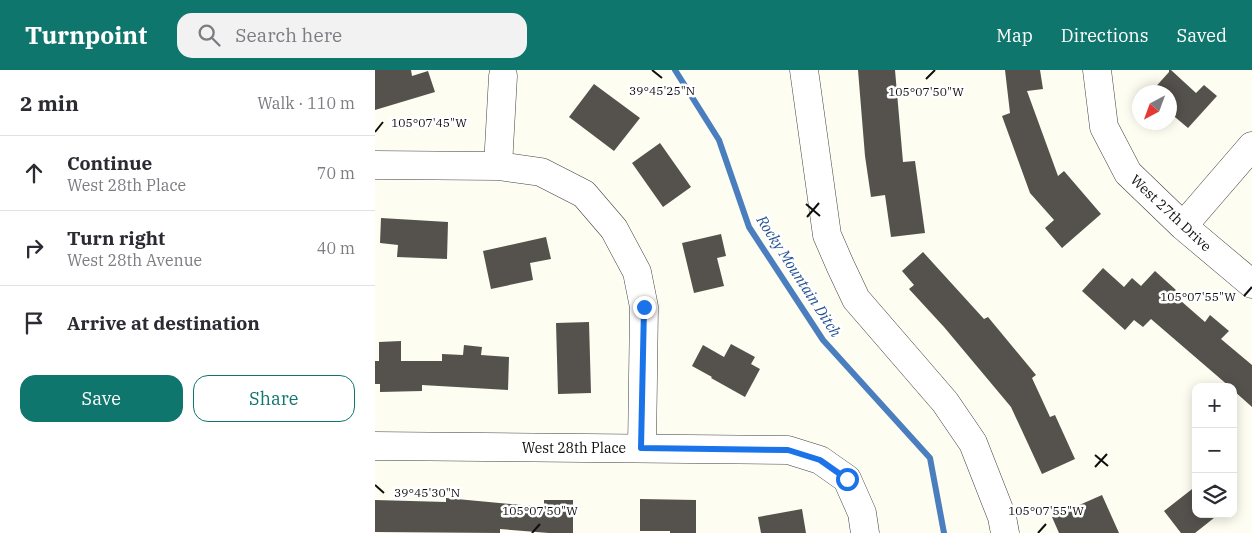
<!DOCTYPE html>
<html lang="en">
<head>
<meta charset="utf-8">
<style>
  :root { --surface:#fff; --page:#f2f2f3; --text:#2b2b33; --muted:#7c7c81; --line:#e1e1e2; --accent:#0f766e }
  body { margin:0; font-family:"IBM Plex Serif",serif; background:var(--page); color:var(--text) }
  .controls { position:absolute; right:15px; bottom:15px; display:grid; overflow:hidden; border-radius:10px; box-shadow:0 2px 12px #0003 }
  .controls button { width:45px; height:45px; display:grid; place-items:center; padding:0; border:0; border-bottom:1px solid var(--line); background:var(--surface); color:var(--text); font:25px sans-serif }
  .compass { position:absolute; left:757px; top:15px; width:45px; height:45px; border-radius:50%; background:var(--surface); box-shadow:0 2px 12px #0003; rotate:221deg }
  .stop { position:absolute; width:15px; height:15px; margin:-11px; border:4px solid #1a73e8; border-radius:50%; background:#fff }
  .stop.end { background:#1a73e8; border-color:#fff; box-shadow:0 1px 5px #0008 }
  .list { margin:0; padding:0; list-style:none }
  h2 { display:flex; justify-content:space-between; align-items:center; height:65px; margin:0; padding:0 20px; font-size:21px }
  h2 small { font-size:16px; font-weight:400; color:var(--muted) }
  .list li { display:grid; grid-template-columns:32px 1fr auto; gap:15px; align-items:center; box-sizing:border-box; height:75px; padding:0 20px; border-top:1px solid var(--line) }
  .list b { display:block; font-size:19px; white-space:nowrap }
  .list p { margin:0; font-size:16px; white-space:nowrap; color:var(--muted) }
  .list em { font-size:16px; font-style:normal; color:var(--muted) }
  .actions { display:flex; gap:10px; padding:15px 20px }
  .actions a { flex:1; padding:11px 0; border:1px solid var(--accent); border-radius:15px; text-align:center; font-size:18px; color:var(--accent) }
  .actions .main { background:var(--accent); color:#fff }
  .icon { flex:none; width:28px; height:28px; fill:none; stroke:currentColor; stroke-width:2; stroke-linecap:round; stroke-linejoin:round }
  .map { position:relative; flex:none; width:877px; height:463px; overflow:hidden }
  header { display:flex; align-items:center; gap:30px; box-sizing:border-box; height:70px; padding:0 25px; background:var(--accent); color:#fff }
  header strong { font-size:24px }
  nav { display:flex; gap:28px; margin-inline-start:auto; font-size:18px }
  .search { width:350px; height:45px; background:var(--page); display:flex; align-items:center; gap:12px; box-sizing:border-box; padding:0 18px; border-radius:15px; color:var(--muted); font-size:19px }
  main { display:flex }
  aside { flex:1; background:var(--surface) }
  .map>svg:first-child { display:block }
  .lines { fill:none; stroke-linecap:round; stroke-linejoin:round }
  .stream { stroke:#4a7ebe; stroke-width:6 }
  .building { fill:#55514c }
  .minor-casing { stroke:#414141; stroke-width:29 }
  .minor { stroke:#fff; stroke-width:28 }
  .route { stroke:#1a73e8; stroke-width:6 }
  .ticks { fill:none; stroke:#0e0e0e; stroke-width:2 }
  .labels { text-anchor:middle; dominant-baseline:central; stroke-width:5; stroke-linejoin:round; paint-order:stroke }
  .street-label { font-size:14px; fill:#0e0e0e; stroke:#fff }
  .water-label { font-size:15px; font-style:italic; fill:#255292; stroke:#fff }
  .ticks-label { font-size:12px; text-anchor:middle; fill:#0e0e0e; stroke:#fff; stroke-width:5; stroke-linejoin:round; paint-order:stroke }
</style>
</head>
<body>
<header>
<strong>Turnpoint</strong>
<div class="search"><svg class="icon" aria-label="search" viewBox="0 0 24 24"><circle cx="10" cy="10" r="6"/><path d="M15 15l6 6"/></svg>Search here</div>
<nav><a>Map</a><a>Directions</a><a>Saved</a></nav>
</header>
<main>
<aside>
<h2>2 min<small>Walk · 110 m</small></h2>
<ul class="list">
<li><svg class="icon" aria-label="ahead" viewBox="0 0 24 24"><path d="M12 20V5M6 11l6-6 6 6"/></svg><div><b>Continue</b><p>West 28th Place</p></div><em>70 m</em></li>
<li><svg class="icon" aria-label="right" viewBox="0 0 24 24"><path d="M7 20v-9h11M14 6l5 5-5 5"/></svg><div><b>Turn right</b><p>West 28th Avenue</p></div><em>40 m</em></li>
<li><svg class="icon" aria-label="arrive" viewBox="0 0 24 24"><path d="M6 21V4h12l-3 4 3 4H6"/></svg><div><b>Arrive at destination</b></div></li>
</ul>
<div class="actions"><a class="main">Save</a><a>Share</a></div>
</aside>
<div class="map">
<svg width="877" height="463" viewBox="0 0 877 463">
  <rect width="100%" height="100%" fill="#fdfdf1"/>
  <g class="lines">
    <path class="stream" d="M300 0 344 70 374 157 448 270 555 388 569 463"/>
  </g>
  <path class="building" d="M0 0H36L37 6 53 1 60 22 0 40Z
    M483 0H520L528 92 540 91 550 163 516 167 510 125 496 127 490 86Z
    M630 0H665L668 19 652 21 683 106 689 101 726 144 687 178 670 158 679 150 655 123 627 46 635 43Z
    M794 0H796L821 23 829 15 842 26 813 58 794 42V22H776L794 2Z
    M219 14 265 48 239 81 194 47Z
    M285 73 316 117 288 137 257 93Z
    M6 148 73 152 72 189 22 187 23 175 5 173Z
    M346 164 351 186 342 188 349 216 319 223 307 173Z
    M171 167 176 189 155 193 158 210 116 219 108 181Z
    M548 182 609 249 613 247 661 305 657 308 675 347 680 345 700 389 667 404 636 337 569 257 534 219 539 215 527 201Z
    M728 198 749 217 757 208 766 216 780 201 801 220 798 224 830 252 835 245 854 261 846 269 877 295V337L858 320V317H855L776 249 768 257 759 250 750 260 707 221Z
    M214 252 216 323 183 324 181 253Z
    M26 271V291H67V284L88 285 89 275 107 277 106 285 134 287 133 320 47 315V321L5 322V314H0V291H4V272Z
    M356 274 380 287 376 294 385 299 370 327 336 308 337 307 317 296 328 275 349 287Z
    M821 416V444H844L820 463H806L789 441Z
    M727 425 744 463H684L677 447Z
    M71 428 169 437V430H198V463H174L125 459V463L0 462V430L71 432Z
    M265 429 321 430V463H295V461H265Z
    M427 439 431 463H386L383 447Z"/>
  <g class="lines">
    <g class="minor-casing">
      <path id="minor" d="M429 0 452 165 465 195 481 229 570 332 598 373 627 447 630 463
        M722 0 729 57 753 103 808 156 877 214
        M0 95 123 96 166 102 209 124 239 159 262 202 269 237 267 378
        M123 96 128 6
        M808 156 877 76
        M0 376 413 380 445 390 472 409 487 443 490 463"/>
    </g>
    <use href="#minor" class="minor"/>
  </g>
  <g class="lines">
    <path class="route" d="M269 237 266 378 413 380 445 390 472 409"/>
  </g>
  <path class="ticks" d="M277 0 287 8M551 9 560 0M0 62 8 52M431 134 445 146M432 147 444 133M869 226 877 217M720 385 733 396M720 397 732 384M0 415 9 423M157 463 165 454M663 463 671 454"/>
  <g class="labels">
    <g class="street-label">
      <text transform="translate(796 143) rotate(43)">West 27th Drive</text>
      <text x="199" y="378">West 28th Place</text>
    </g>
    <g class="water-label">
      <text transform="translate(424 206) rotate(57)">Rocky Mountain Ditch</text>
    </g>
  </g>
  <g class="ticks-label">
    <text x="287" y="25">39°45'25"N</text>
    <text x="551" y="26">105°07'50"W</text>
    <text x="54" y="57">105°07'45"W</text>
    <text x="823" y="231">105°07'55"W</text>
    <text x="52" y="427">39°45'30"N</text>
    <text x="165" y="445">105°07'50"W</text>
    <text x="671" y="445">105°07'55"W</text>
  </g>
</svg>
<div class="controls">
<button>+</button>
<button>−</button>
<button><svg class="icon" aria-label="layers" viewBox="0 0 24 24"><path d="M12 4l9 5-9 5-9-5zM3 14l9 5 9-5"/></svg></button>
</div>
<svg class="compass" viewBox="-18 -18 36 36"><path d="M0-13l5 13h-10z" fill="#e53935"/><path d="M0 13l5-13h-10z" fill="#7c7c81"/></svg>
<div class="stop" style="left:472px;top:409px"></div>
<div class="stop end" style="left:269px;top:237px"></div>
</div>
</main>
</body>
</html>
